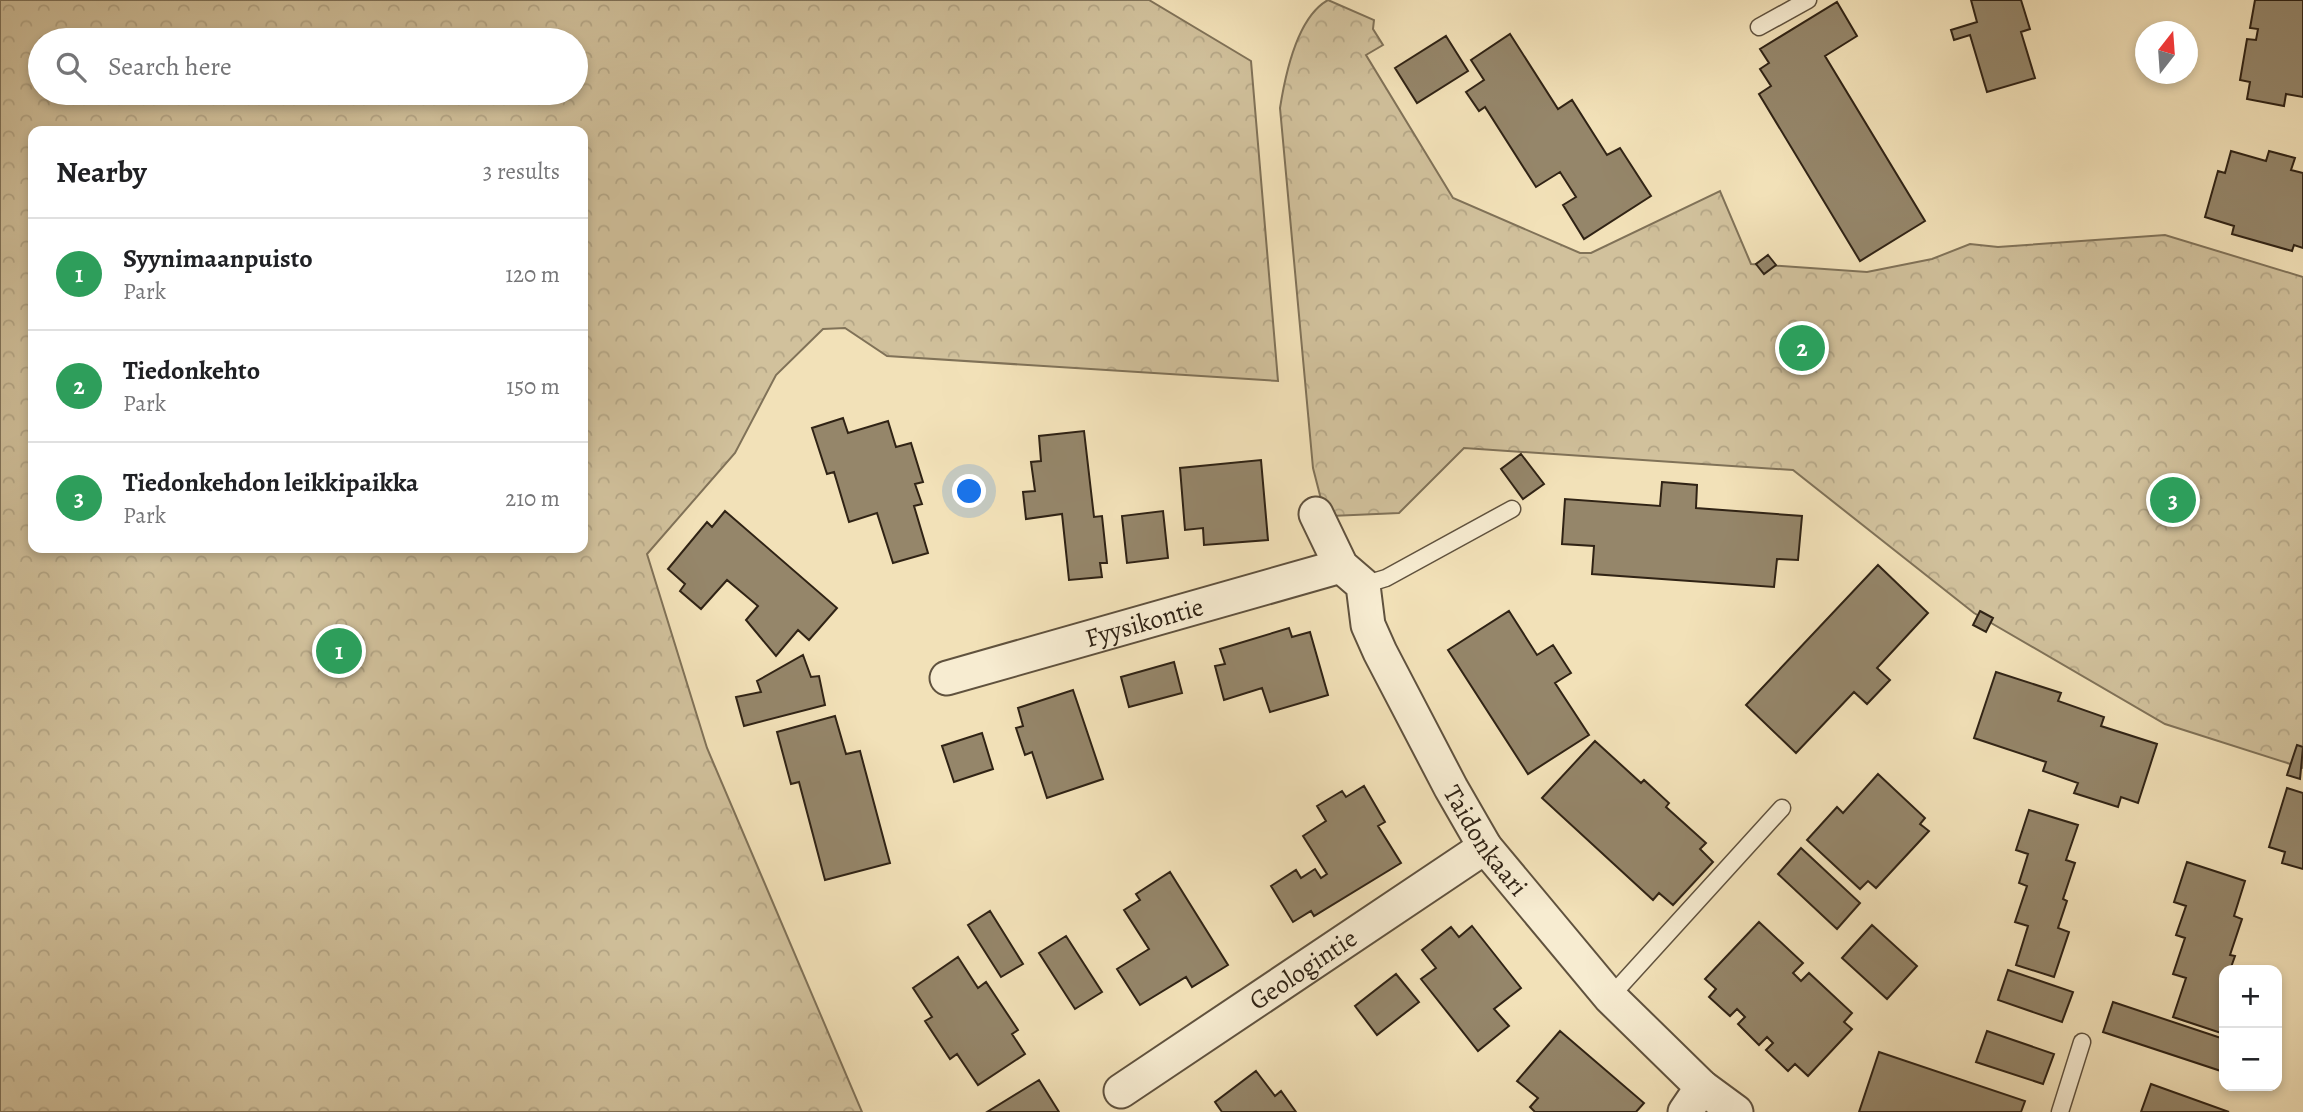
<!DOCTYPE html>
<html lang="en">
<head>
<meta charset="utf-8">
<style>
  :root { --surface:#fff; --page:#f6f6f6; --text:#202124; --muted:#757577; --line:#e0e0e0; --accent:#8f2418 }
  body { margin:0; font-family:Alegreya,serif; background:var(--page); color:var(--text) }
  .controls { position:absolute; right:21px; bottom:21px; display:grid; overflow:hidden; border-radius:14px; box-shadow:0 4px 10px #0003 }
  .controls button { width:63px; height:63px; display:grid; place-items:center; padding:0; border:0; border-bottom:2px solid var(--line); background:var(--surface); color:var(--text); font:35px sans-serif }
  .compass { position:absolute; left:2135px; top:21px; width:63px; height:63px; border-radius:50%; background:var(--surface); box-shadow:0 4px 10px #0003; rotate:17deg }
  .you { position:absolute; left:970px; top:492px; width:24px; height:24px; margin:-18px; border:5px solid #fff; border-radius:50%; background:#1a73e8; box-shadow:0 0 0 10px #1a73e833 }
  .badge { display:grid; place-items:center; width:46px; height:46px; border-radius:50%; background:var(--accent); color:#fff; font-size:23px; font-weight:700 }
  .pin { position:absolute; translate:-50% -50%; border:4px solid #fff; box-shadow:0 2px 7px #0006 }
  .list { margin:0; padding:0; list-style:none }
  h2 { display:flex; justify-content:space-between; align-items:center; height:91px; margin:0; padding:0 28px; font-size:30px }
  h2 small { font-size:23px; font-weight:400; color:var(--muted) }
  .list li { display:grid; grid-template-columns:46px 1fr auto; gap:21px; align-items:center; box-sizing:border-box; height:112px; padding:0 28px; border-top:2px solid var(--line) }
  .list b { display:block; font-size:26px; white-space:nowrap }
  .list p { margin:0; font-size:23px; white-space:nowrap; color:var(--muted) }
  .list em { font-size:23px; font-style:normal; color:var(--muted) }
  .icon { flex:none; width:38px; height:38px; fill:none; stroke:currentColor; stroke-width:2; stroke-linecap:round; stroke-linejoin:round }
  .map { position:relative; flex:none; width:2303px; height:1112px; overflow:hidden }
  .search { position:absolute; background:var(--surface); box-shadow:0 4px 10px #0003; left:28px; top:28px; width:560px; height:77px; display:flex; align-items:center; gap:18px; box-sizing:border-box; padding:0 24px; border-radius:38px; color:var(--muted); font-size:26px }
  .panel { position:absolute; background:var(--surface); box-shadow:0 4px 10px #0003; left:28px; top:126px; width:560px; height:427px; border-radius:14px }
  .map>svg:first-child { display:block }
  .forest { fill:url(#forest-crowns); stroke:#807258; stroke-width:2; fill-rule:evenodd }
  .building { fill:#95866a; stroke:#302315; stroke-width:2 }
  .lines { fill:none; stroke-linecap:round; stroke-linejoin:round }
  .service-casing { stroke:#60523e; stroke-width:19 }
  .minor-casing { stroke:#60523e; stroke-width:37 }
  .service { stroke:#f7ecd1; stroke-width:16 }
  .minor { stroke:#f7ecd1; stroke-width:33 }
  .labels { text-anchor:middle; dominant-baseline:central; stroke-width:5; stroke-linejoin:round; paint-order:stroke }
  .street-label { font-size:26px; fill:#302315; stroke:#f7ecd1 }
</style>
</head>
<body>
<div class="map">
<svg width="2303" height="1112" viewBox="0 0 2303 1112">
  <defs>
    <pattern id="forest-crowns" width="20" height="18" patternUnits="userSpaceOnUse" patternTransform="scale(1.75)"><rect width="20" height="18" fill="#d1c19c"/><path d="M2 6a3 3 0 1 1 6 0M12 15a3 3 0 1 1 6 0" fill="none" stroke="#b4a686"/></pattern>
  </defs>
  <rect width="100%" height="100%" fill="#f2e1b8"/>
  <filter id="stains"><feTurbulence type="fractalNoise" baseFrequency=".00286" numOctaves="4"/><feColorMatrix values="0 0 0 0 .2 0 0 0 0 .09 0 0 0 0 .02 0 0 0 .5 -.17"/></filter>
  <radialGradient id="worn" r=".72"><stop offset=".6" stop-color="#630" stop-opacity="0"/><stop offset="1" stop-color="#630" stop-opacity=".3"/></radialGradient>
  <path class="forest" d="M0 0H1149L1251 61 1278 381 887 356 845 328 823 329 776 375 735 453 647 554 707 748 862 1112H0ZM40 40H576V93H40ZM33 131H583V548H33Z
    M1328 0 1374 20 1373 29 1383 45 1366 55 1453 198 1580 253H1591L1720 191 1751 264 1867 272 1932 259 1970 244 1998 247 2165 235 2303 277V768L2165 724 1974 613 1793 470 1464 448 1399 513 1331 516 1322 503 1313 468 1280 108C1285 76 1297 17 1328 0Z"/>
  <path class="building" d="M1971 0H2021L2030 29 2021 32 2035 78 1987 92 1970 35 1954 40 1951 30 1977 22Z
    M2255 0H2303V97L2286 94 2284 106 2247 99 2250 82 2240 80 2247 39 2256 40 2258 29 2250 28Z
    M1837 2 1857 36 1825 56 1925 221 1860 261 1759 94 1771 86 1760 69 1769 63 1760 49Z
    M1510 34 1558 109 1572 100 1607 155 1620 148 1651 196 1584 239 1563 205 1576 197 1560 172 1536 187 1485 107 1479 111 1466 92 1484 80 1471 60Z
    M1446 36 1468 71 1417 103 1395 68Z
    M2231 151 2266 161 2269 151 2295 158 2291 170 2303 173V248L2294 245 2292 251 2232 234 2234 226 2205 217 2218 171 2225 173Z
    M1768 255 1776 265 1764 274 1756 264Z
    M843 418 848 433 888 421 896 447 911 443 923 482 915 484 922 504 914 506 928 553 893 563 877 513 849 522 834 472 827 474 812 428Z
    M1084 431 1094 517 1102 516 1107 563H1100L1102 577 1069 580 1062 514 1026 519 1023 492 1035 491 1031 462 1041 461 1039 436Z
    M1521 454 1544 484 1523 499 1501 469Z
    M1261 460 1268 540 1204 545 1203 528 1185 530 1180 468Z
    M1662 482 1697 485 1696 508 1802 516 1798 560 1777 559 1774 587 1592 574 1594 546 1562 544 1565 499 1660 506Z
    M725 511 837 608 809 640 798 630 776 656 746 620 758 606 727 580 701 609 680 591 685 584 668 569 707 522 712 527Z
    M1163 511 1168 558 1127 563 1122 516Z
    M1878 565 1928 613 1877 668 1890 680 1867 704 1854 692 1796 753 1746 705Z
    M1509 611 1537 655 1553 645 1571 673 1555 683 1589 735 1528 774 1448 650Z
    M1980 611 1993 618 1986 632 1973 625Z
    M1289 628 1292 637 1310 632 1328 695 1270 712 1262 688 1224 700 1215 666 1225 664 1220 649Z
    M803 655 811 677 819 676 825 705 744 726 736 697 761 692 757 681Z
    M1174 662 1182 693 1129 707 1121 677Z
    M1996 672 2061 693 2058 701 2104 717 2101 726 2157 744 2138 803 2121 797 2118 807 2074 793 2078 783 2043 771 2046 762 1974 738Z
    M1073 690 1103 779 1047 798 1032 752 1025 755 1016 728 1023 726 1018 708Z
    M835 716 846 754 860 751 890 863 825 880 799 782 791 784 777 732Z
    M982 733 993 769 954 782 942 746Z
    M1595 741 1641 783 1644 780 1669 803 1666 807 1706 843 1700 849 1713 862 1673 905 1659 893 1653 900 1542 798Z
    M2297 745 2303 747 2300 779 2287 775Z
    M1878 774 1925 818 1920 824 1929 831 1876 888 1868 881 1860 889 1807 840 1837 807 1843 813Z
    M1364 786 1385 822 1378 826 1401 863 1314 916 1311 911 1293 922 1271 886 1296 870 1301 878 1315 869 1321 878 1327 874 1303 836 1326 821 1317 806 1342 791 1346 797Z
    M2287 788 2303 793V869L2282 863 2285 852 2269 847Z
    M2029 810 2078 825 2066 860 2075 863 2063 899 2067 901 2058 928 2069 932 2054 977 2016 965 2028 926 2015 922 2027 886 2019 883 2028 854 2016 850Z
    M1801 848 1860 903 1837 929 1778 874Z
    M2187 862 2245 881 2234 916 2242 919 2230 955 2235 956 2230 970H2224V1023L2221 1033 2173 1017 2186 978 2173 974 2185 938 2176 935 2186 906 2174 902Z
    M1170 872 1228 965 1192 987 1186 977 1140 1005 1117 969 1149 949 1124 910 1140 900 1136 894Z
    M990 911 1023 964 1001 977 968 925Z
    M1759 922 1803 963 1793 973 1801 981 1809 973 1852 1013 1844 1022 1852 1029 1808 1076 1795 1064 1788 1071 1766 1050 1773 1043 1767 1037 1759 1045 1738 1024 1745 1017 1737 1009 1730 1016 1709 997 1716 989 1705 979Z
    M1872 925 1917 966 1887 999 1842 958Z
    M1472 926 1521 988 1494 1009 1509 1026 1478 1051 1421 979 1436 968 1422 950 1451 927 1459 937Z
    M1066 936 1102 992 1075 1009 1039 953Z
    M958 957 978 988 986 982 1018 1030 1012 1034 1025 1054 978 1085 957 1054 950 1059 925 1021 932 1017 913 988Z
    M2008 970 2073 992 2062 1022 1998 1000Z
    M1396 974 1419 1002 1377 1035 1355 1006Z
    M2113 1002 2224 1039V1072L2103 1032Z
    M1560 1031 1644 1103 1636 1112H1535L1530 1107 1538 1098 1517 1081Z
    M1987 1031 2054 1054 2043 1084 1976 1062Z
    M1879 1052 2025 1101 2021 1112H1859Z
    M1256 1071 1275 1096 1281 1091 1296 1112H1222L1215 1102Z
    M1039 1080 1059 1112H987Z
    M2151 1084 2229 1112H2141Z"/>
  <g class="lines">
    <g class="service-casing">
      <path id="service" d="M1759 27 1808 0
        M1363 585 1386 578 1512 509
        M1610 997 1782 808
        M2060 1112 2082 1042"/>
    </g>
    <g class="minor-casing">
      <g id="minor">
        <path id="s1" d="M1316 514 1341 566 1363 585 1368 625 1380 652 1451 788 1485 847 1610 997 1702 1087 1736 1112"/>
        <path id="s2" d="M947 678 1341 566"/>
        <path id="s3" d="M1121 1091 1485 847"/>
        <path d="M1685 1112 1702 1087"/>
      </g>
    </g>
    <use href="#service" class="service"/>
    <use href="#minor" class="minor"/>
  </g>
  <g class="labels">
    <g class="street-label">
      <text stroke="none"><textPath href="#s2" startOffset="205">Fyysikontie</textPath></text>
      <text stroke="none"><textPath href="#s1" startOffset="373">Taidonkaari</textPath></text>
      <text stroke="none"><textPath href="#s3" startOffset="219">Geologintie</textPath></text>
    </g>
  </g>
  <rect width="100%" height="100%" filter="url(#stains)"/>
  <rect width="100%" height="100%" fill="url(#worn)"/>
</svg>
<div class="controls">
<button>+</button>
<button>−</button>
</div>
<svg class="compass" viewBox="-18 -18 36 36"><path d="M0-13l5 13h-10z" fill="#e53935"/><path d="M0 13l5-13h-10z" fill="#757577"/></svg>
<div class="you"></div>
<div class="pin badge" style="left:339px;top:651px;background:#2e9e5b">1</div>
<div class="pin badge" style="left:1802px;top:348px;background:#2e9e5b">2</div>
<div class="pin badge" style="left:2173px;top:500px;background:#2e9e5b">3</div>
<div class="search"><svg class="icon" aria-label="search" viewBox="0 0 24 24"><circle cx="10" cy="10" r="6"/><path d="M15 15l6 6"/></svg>Search here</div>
<section class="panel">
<h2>Nearby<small>3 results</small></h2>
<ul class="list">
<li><span class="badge" style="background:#2e9e5b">1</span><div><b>Syynimaanpuisto</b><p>Park</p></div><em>120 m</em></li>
<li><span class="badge" style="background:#2e9e5b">2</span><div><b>Tiedonkehto</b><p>Park</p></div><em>150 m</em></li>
<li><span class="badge" style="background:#2e9e5b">3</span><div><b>Tiedonkehdon leikkipaikka</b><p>Park</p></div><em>210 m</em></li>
</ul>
</section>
</div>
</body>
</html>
